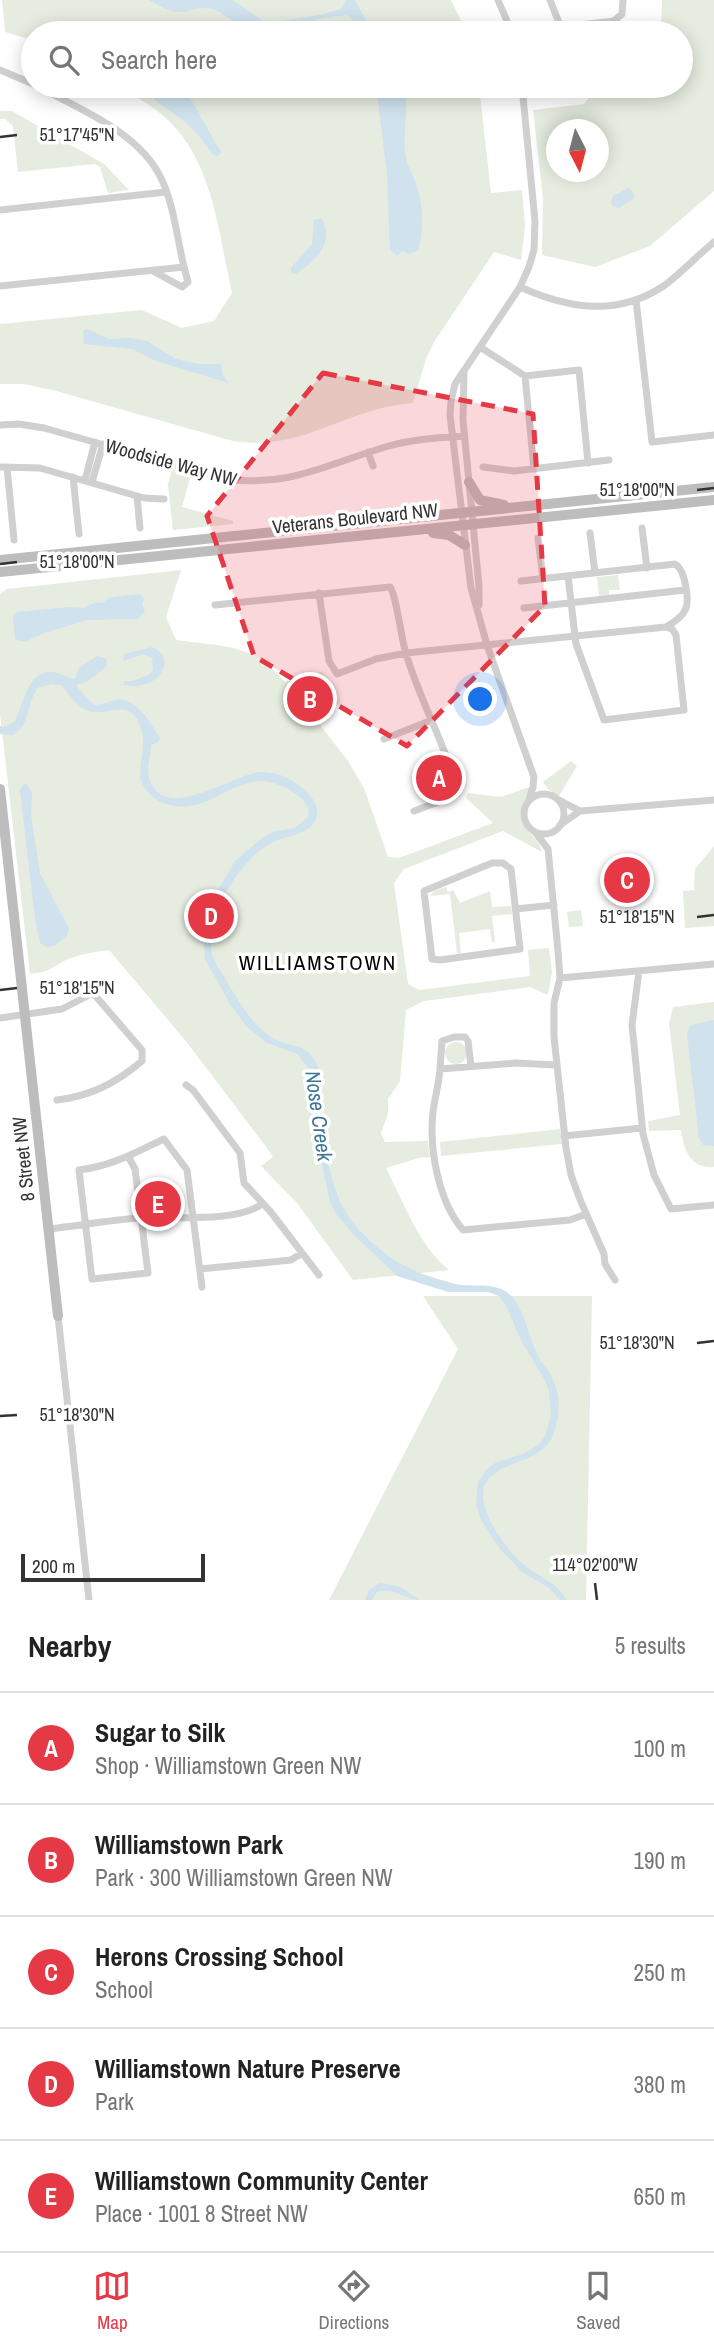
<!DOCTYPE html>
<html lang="en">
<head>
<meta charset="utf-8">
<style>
  :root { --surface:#fff; --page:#f6f6f6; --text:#222; --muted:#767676; --line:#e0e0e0; --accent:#e63946 }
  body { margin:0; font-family:"Archivo Narrow",sans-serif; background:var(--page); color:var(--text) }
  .compass { position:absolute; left:546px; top:119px; width:63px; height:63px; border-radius:50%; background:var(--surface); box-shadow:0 4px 18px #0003; rotate:174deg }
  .scale { position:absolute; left:21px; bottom:18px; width:184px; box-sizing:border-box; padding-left:7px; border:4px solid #333; border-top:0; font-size:19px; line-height:24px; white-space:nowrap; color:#333; -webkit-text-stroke:5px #fff; paint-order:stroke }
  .you { position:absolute; left:481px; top:700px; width:24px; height:24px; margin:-18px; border:5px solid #fff; border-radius:50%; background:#1a73e8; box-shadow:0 0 0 10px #1a73e833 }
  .badge { display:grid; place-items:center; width:46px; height:46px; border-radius:50%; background:var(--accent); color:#fff; font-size:23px; font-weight:700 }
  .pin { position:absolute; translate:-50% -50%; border:4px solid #fff; box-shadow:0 2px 7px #0006 }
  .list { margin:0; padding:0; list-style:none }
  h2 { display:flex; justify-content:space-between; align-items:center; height:91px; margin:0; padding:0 28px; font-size:30px }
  h2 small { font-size:23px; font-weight:400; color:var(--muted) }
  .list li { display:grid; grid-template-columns:46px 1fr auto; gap:21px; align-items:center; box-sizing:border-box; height:112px; padding:0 28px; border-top:2px solid var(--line) }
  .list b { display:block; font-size:26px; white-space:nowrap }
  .list p { margin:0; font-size:23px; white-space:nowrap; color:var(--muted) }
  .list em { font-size:23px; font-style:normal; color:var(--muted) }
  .icon { flex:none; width:38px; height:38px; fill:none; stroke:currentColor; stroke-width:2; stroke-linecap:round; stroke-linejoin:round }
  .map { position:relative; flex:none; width:714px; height:1600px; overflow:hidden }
  .search { position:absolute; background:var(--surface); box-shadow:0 4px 18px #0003; left:21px; right:21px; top:21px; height:77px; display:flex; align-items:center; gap:18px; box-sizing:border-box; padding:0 24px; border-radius:38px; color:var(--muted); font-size:26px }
  .sheet { height:651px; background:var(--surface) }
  nav { display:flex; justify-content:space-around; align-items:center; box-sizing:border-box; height:98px; border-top:2px solid var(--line); background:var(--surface); font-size:19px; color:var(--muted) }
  nav a { display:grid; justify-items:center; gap:4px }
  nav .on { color:var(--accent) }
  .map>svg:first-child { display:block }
  .green { fill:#e6ecdf; fill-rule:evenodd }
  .water { fill:#cfe2ee }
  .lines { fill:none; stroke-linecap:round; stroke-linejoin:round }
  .street { stroke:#d0d0d0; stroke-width:7 }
  .secondary { stroke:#bdbdbd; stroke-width:10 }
  .marked { fill:#e63946; fill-opacity:0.2; stroke:#e63946; stroke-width:5; stroke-dasharray:14 9; stroke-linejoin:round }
  .ticks { fill:none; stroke:#333; stroke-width:2.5 }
  .labels { text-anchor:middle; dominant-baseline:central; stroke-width:7; stroke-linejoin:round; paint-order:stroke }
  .street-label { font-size:19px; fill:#333; stroke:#fff }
  .neighbourhood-label { font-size:21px; letter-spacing:2px; fill:#000; stroke:#fff }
  .water-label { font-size:21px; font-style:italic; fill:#3f7597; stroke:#fff }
  .ticks-label { font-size:18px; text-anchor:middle; fill:#333; stroke:#fff; stroke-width:7; stroke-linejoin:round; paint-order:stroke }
</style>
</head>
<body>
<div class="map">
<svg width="714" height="1600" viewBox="0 0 714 1600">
  <rect width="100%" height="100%" fill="#fff"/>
  <path class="green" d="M2 0H451L467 33H33V40L5 32Z
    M662 0H714V191L650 246 595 267 542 255 543 198 533 110 584 104 598 86H681V33H658L661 30ZM556 130H598V172H556Z
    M116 86H479L491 193 522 190 525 226 521 260 494 252 434 342 426 359 413 403C345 408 304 452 233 441L56 391 24 384H0V324L142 310 182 328 214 321 232 293C219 236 214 166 170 122 154 106 135 96 116 86Z
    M0 111H12L104 164 129 190 108 193 100 167 95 164 18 172 13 126 5 119H0Z
    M172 469 191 474 182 507 233 521V524L173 530 168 484Z
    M181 570 166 617 176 640C201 644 233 644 254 656 266 662 276 672 285 682L322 672 328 680 314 717 348 761 364 788 388 857 399 858 493 823 466 798 468 793 501 797 532 786C529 795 522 803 521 813 519 830 539 836 542 852L503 831 404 869 394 883 408 984 419 990 530 976 528 950 549 948 552 972 548 995 530 987 424 1001 406 1010 400 1081 388 1099V1114L381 1133 385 1142 428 1141 430 1157 419 1158 386 1168C402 1199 420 1248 449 1270L353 1280 297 1203 261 1166 273 1157 267 1148 185 1040 109 950C95 952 79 954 66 960 49 969 50 972 30 974L0 714V594L7 589Z
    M618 575 620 590H609V595L599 596 597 577Z
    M571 761 577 766 559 796 548 789 543 782Z
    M714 846V926L685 928 683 891 694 890 695 869Z
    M446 887 448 892 453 890 460 903 490 891 492 907 511 906 512 914 492 916 495 942H492L490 929 459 933 461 953H457L450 894 430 896 434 891Z
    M581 910 583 926 569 927 567 912Z
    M714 1002V1167C690 1169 684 1150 681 1130L649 1131 648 1121 680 1115 669 1023 673 1007Z
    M445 1053a11 11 0 1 1 22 0a11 11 0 1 1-22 0Z
    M560 1129 562 1144 441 1156 440 1142Z
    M423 1296H592L586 1600H329L458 1349Z"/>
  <path class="water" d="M149 0H233L264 22C290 20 316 17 341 9L346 0H355L373 33H364L348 15C332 17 303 18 295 33H244C234 21 219 7 202 8 195 8 188 12 180 12 169 12 159 5 149 0Z
    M143 86H183L221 152 218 156 213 155C205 143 196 131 185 122 171 110 151 101 143 86Z
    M376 86H405C409 108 403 130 405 152 406 162 410 170 414 179 423 199 425 228 418 250L409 254 402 251 397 256 390 250 387 174Z
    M629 188 633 192 634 198 619 208 613 207 611 202 613 196Z
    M314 219H322C335 243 315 261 296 274L291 273V268L312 244Z
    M87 329 109 339 130 338 147 341 176 359 199 364H221L222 374 229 383 156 361 132 349 84 344 83 331Z
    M140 594 144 599 142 604 145 611 138 619 86 620 39 635 25 642 15 639 13 617 17 612 70 607 84 608 96 602 102 603 111 597Z
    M152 647C174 656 164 678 146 684 138 687 131 686 123 685L125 681H133L150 674 153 670 152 658 143 654 123 661 124 654Z
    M97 656 106 658 107 666 88 681 77 685V687L94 705C102 705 108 702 115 700 136 696 151 724 160 738L158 742 151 745C151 756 146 767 149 778 163 826 235 772 262 772 275 772 288 777 299 785 305 790 313 797 316 805 319 814 316 823 309 828 297 837 279 837 266 846 238 864 204 919 212 953 214 964 222 972 227 982 240 1003 251 1024 273 1038 291 1049 305 1041 316 1063 325 1081 322 1110 321 1129 321 1140 326 1150 328 1161 337 1205 350 1226 386 1254 405 1269 429 1277 452 1283 473 1289 499 1279 514 1299 525 1315 529 1336 537 1354 542 1364 550 1371 554 1382 559 1394 560 1409 557 1421 555 1429 553 1439 547 1445 526 1469 472 1462 485 1508 491 1529 514 1559 532 1571 546 1580 558 1585 567 1600H560L549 1588 522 1572 500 1549 481 1520 476 1504 478 1482 486 1470 495 1463 523 1454 538 1445 545 1436 551 1415 549 1391 545 1381 521 1340 505 1304 499 1296 488 1292H448L397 1276 353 1234 336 1214 330 1202 320 1155 309 1124 314 1111 312 1072 297 1054 267 1043 247 1027 230 1004 205 959 203 926 217 892 235 861 262 838 275 831 295 828 308 817C310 807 305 801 297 795 287 788 274 781 262 781 228 781 202 818 163 803 153 799 145 791 141 781 138 765 146 748 142 732 132 693 107 718 89 711 76 707 70 694 61 685L52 684 38 688C26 703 31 725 13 735L0 734V726L5 727 15 721C27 694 31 656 72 679L75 678 79 668Z
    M27 784 32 793 31 815 40 873 69 929 67 936 55 946 46 947 40 943 35 919 20 790 23 785Z
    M714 1020V1146L703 1145 699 1138 687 1034 690 1025Z
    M380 1583 400 1587 420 1600C404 1600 394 1586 377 1592L372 1600H365L369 1590Z"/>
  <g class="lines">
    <path class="street" d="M498 0 512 33
      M550 0 563 33
      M562 27 614 21 622 14 623 0
      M0 70 33 84
      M522 86 535 221 534 250 529 267 520 287 455 384 451 401 450 415 471 588 487 645 534 777 533 787 529 800
      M0 210 166 192
      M153 271 182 287 188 282 184 267
      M0 286 184 267C177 238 174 205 161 178 139 132 79 109 37 86
      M520 287C569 309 618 317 665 285 682 272 697 256 714 242
      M636 300 652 442 714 435
      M480 347 525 376 579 370 588 463
      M464 373 463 420 479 586V605
      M525 376 534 469
      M0 425 19 424 44 428 225 479C290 488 329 463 389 446 413 439 439 438 464 436
      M368 452 373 466
      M0 467 40 468 144 498 164 499
      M7 467 14 540
      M483 467 514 471 609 460
      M73 477 79 534
      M85 480 95 442
      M92 482 103 444
      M137 496 140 528
      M642 528 647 568
      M590 533 595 573
      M538 538 543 579
      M521 581 675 564C685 570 691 602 684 612 680 619 672 623 666 627
      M319 593 329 661 337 674 376 659 406 653 666 627 672 629 676 635 684 710 604 720 576 644 575 636 568 576
      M215 605 390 587C396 594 401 636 405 650 418 697 444 741 457 788V794L454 796 414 811
      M524 608 685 590
      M384 739 432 720
      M524 814a20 20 0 1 1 40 0a20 20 0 1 1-40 0Z
      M559 800 580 811
      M560 825 580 811 714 800
      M535 832 548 849 558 951 560 978 554 1003V1037L566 1148 571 1175 581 1202 604 1254 605 1264 615 1280
      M492 863H503L511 869 520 949 440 960 432 959 424 891Z
      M516 909 554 905
      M639 971 632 1025 643 1134 654 1175 671 1209 714 1205
      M560 978 714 964
      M0 1018 62 1009 93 993 142 1050V1061C116 1083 91 1096 57 1100
      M556 1065 516 1063 440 1069C439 1083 435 1097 433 1112 429 1148 438 1201 463 1230L570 1220 586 1214
      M440 1069 442 1041 454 1037H465L468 1041 471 1066
      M186 1085 193 1090 240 1153 244 1183 270 1211 319 1275
      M564 1136 642 1128
      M128 1156 135 1169 148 1273 92 1279 79 1170C112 1166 134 1153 164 1139L187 1170 202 1287
      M48 1229C79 1226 109 1220 140 1218 172 1216 237 1223 262 1204
      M200 1269 291 1260 302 1253
      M58 1316 89 1600"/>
    <path class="secondary" d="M469 482 480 500 504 505
      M433 533 449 535 465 545
      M0 560 714 487
      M0 572 714 500
      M0 789 58 1316"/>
  </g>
  <path class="marked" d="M323 373 533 414 545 606 407 746 254 656 207 516Z"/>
  <path class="ticks" d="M0 137 17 135M697 490 714 488M0 564 17 562M697 917 714 915M0 990 17 988M697 1343 714 1341M0 1416 17 1415M595 1583 597 1600"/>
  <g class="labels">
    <g class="street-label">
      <text transform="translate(171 462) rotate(15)">Woodside Way NW</text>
      <text transform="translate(355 518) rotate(-6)">Veterans Boulevard NW</text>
      <text transform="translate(23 1159) rotate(-96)">8 Street NW</text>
    </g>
    <g class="neighbourhood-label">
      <text x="318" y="962">WILLIAMSTOWN</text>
    </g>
    <g class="water-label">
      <text transform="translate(319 1116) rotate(82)">Nose Creek</text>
    </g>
  </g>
  <g class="ticks-label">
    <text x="77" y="141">51°17'45"N</text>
    <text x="637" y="496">51°18'00"N</text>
    <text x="77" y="568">51°18'00"N</text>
    <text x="637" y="923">51°18'15"N</text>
    <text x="77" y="994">51°18'15"N</text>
    <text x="637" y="1349">51°18'30"N</text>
    <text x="77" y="1421">51°18'30"N</text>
    <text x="595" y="1571">114°02'00"W</text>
  </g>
</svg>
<svg class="compass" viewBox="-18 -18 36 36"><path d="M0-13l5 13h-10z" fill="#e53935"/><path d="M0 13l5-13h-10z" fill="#767676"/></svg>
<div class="scale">200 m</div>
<div class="you"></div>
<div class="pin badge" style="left:439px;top:778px">A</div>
<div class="pin badge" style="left:310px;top:699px">B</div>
<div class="pin badge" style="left:627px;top:880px">C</div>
<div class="pin badge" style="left:211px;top:916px">D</div>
<div class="pin badge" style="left:158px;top:1204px">E</div>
<div class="search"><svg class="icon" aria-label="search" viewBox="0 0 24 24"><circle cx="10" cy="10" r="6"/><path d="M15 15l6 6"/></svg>Search here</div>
</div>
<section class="sheet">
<h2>Nearby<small>5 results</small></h2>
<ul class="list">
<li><span class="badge">A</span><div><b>Sugar to Silk</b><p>Shop · Williamstown Green NW</p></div><em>100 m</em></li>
<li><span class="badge">B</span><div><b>Williamstown Park</b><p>Park · 300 Williamstown Green NW</p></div><em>190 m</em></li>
<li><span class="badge">C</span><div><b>Herons Crossing School</b><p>School</p></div><em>250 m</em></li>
<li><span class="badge">D</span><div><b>Williamstown Nature Preserve</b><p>Park</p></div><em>380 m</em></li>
<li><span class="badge">E</span><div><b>Williamstown Community Center</b><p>Place · 1001 8 Street NW</p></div><em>650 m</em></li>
</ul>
</section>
<nav>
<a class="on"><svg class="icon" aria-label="map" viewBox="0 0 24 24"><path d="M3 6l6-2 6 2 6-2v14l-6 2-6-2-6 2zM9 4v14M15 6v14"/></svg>Map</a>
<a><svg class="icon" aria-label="directions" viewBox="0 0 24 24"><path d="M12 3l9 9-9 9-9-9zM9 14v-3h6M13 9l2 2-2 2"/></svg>Directions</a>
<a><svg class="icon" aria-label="saved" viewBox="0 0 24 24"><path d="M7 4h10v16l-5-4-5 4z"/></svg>Saved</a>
</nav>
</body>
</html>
